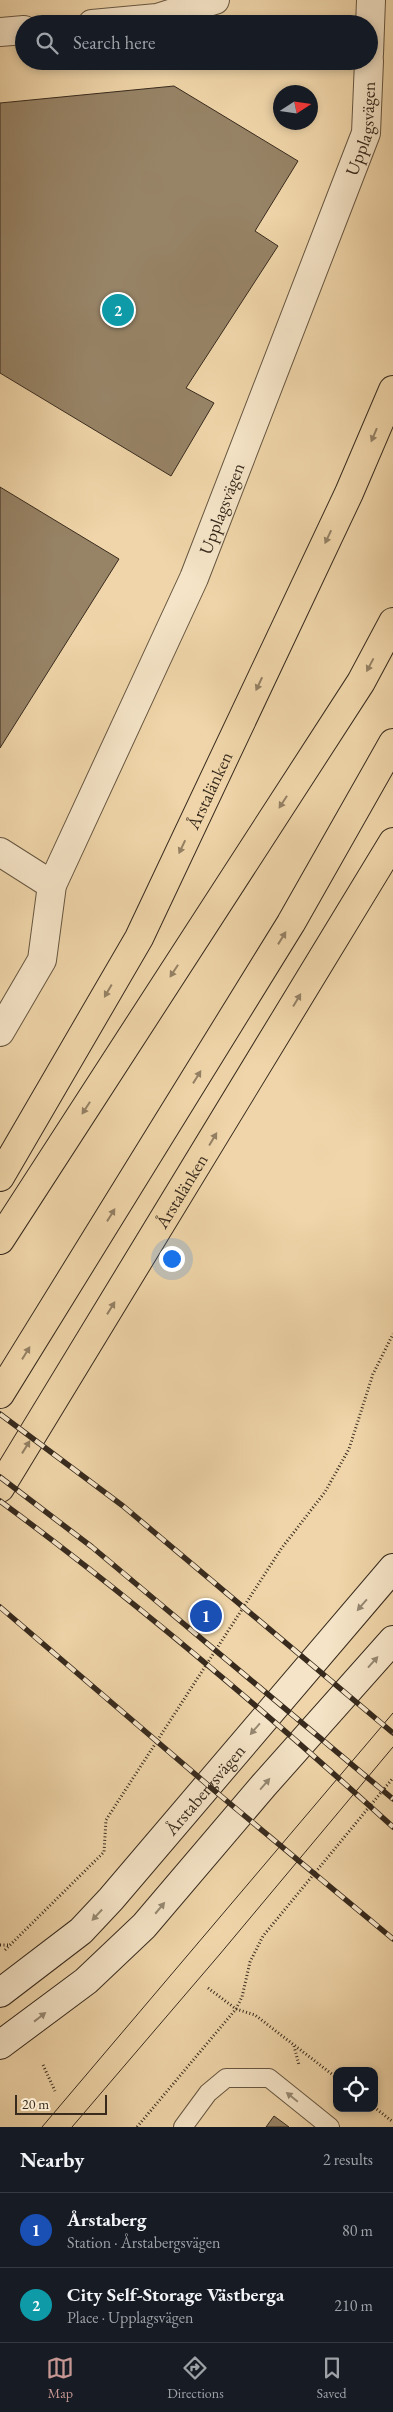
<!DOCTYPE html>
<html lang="en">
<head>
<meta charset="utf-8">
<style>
  :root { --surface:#171b24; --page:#242831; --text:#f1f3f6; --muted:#9ea1a6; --line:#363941; --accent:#c59692 }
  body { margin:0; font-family:"EB Garamond",serif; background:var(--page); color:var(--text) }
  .controls { position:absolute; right:15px; bottom:15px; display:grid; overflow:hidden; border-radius:10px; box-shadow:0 2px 8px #0003 }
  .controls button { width:45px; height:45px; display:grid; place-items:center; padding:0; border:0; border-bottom:1px solid var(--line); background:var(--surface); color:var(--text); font:25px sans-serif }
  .compass { position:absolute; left:273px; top:85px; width:45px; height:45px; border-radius:50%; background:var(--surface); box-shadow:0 2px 8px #0003; rotate:78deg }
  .scale { position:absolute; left:15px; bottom:12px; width:92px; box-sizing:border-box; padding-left:5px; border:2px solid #382b1e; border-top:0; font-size:14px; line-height:18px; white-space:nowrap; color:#382b1e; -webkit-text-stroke:4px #f5e4c7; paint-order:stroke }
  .you { position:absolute; left:171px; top:1258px; width:18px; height:18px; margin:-12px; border:4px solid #fff; border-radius:50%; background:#1a73e8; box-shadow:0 0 0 8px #1a73e833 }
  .badge { display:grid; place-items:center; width:32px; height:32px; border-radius:50%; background:var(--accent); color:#fff; font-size:16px; font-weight:700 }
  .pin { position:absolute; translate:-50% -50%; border:2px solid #fff; box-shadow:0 1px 5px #0006 }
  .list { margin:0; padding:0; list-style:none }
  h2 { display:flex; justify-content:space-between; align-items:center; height:65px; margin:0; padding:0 20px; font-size:21px }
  h2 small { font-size:16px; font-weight:400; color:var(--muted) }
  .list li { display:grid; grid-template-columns:32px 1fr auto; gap:15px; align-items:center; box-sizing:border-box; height:75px; padding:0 20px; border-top:1px solid var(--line) }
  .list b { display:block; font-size:19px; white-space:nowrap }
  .list p { margin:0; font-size:16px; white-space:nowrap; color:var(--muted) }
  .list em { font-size:16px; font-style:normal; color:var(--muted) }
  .icon { flex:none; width:28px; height:28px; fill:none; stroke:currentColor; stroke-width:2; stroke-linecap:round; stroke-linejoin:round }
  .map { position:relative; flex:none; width:393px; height:2127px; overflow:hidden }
  .search { position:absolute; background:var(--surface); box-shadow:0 2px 8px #0003; left:15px; right:15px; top:15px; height:55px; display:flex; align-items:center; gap:12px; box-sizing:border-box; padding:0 18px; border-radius:28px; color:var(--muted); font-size:19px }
  .sheet { height:215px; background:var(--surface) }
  nav { display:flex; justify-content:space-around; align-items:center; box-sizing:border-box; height:70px; border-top:1px solid var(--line); background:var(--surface); font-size:14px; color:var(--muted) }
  nav a { display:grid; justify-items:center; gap:2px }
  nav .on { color:var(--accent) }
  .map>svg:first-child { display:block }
  .building { fill:#978366; stroke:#382b1e }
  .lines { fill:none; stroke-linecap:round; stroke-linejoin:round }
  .lane-casing { stroke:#665641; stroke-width:20 }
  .street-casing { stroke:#665641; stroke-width:30 }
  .secondary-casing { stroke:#382b1e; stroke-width:30 }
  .highway-casing { stroke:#382b1e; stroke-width:30 }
  .path { stroke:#382b1e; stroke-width:3; stroke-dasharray:1 2.5; stroke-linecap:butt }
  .lane { stroke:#f5e4c7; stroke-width:18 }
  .street { stroke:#f5e4c7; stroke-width:28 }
  .secondary { stroke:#f5e4c7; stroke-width:28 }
  .highway { stroke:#efd5a9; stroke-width:28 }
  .tram { stroke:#382b1e; stroke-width:1 }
  .rail-casing { stroke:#382b1e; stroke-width:5.5 }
  .rail { stroke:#f5e4c7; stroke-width:4; stroke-dasharray:11; stroke-linecap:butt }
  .oneway { fill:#948064 }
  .oneway2 { fill:#968872 }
  .labels { text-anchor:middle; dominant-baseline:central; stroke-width:4.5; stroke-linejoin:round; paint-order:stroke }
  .street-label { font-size:18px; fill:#382b1e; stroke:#f5e4c7 }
</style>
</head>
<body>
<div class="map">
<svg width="393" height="2127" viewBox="0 0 393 2127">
  <rect width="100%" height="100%" fill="#efd5a9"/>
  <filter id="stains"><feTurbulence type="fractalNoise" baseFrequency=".004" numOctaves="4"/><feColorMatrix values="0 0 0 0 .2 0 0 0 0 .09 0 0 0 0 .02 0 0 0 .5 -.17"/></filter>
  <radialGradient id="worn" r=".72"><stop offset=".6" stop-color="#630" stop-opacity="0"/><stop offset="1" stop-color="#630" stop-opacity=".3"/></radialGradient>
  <path class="building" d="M174 86 298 161 255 231 278 246 186 388 214 403 171 476 0 373V103Z
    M0 487 119 559 0 748Z
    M274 2116 289 2127H266Z"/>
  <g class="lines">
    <g class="lane-casing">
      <path id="lane" d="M183 2127 208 2093 226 2078H269L330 2127"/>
    </g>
    <g class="street-casing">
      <g id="street">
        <path d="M92 24 157 18 215 0"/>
        <path d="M0 32 24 30"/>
        <path d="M369 54 371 0"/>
        <path d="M0 852 52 885"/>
        <path id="s1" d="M0 1032 42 960 52 885 194 578 366 133 369 61"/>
      </g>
    </g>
    <g class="secondary-casing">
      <g id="secondary">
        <path id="s2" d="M0 1993 81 1931 111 1899 393 1568"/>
        <path d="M0 2045 86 1981 144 1926 264 1785 393 1640"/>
      </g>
    </g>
    <g class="highway-casing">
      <g id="highway">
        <path id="s3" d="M0 1177 139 938 349 493 393 390"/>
        <path d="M0 1240 361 682 393 622"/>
        <path d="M0 1394 291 923 393 743"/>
        <path id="s4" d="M0 1488 393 842"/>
      </g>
    </g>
    <path class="path" d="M0 1945H8
      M5 1950 104 1852 106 1820 281 1549 325 1492 349 1449 373 1374 393 1334
      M208 1988 236 2009 255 2015 337 2078
      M294 2046 299 2065
      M43 2065 55 2091
      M374 2107 393 2122
      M137 2127 236 2009 242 1997 250 1962 263 1936 393 1778"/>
    <use href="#lane" class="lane"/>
    <use href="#street" class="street"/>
    <use href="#secondary" class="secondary"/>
    <use href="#highway" class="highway"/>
    <path class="tram" d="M42 2127 393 1713
      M72 2127 220 1954 393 1747"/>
    <g class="rail-casing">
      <path id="rail" d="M0 1414 123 1506 393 1733
        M0 1477 92 1547 393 1799
        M0 1501C137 1602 267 1713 393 1827
        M0 1607 216 1792 393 1939"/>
    </g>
    <use href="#rail" class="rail"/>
  </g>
  <defs><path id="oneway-solid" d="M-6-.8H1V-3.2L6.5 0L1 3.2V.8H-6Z" transform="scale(1.25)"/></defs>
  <g class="oneway">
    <use href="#oneway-solid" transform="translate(374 435) rotate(113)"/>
    <use href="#oneway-solid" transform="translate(328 537) rotate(115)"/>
    <use href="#oneway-solid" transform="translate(370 665) rotate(118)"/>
    <use href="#oneway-solid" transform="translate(259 684) rotate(115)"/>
    <use href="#oneway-solid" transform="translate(283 802) rotate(123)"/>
    <use href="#oneway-solid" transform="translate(182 847) rotate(115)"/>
    <use href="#oneway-solid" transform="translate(282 938) rotate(-58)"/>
    <use href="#oneway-solid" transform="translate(174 971) rotate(123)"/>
    <use href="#oneway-solid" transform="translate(108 991) rotate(120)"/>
    <use href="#oneway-solid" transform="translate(297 1000) rotate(-59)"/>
    <use href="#oneway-solid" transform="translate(197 1077) rotate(-58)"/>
    <use href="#oneway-solid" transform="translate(86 1108) rotate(123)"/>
    <use href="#oneway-solid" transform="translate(213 1139) rotate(-59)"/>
    <use href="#oneway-solid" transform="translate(111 1215) rotate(-58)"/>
    <use href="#oneway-solid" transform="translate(111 1308) rotate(-58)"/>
    <use href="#oneway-solid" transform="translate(26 1353) rotate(-58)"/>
    <use href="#oneway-solid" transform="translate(26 1447) rotate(-58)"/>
  </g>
  <g class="oneway2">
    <use href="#oneway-solid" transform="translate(362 1605) rotate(131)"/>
    <use href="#oneway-solid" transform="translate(373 1662) rotate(-48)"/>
    <use href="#oneway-solid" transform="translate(255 1729) rotate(131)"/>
    <use href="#oneway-solid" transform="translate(265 1784) rotate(-49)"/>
    <use href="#oneway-solid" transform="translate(160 1908) rotate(-50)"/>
    <use href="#oneway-solid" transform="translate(97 1915) rotate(133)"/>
    <use href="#oneway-solid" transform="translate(40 2017) rotate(-38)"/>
    <use href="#oneway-solid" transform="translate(292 2097) rotate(-141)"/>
  </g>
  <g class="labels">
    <g class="street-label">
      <text stroke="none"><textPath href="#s1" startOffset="978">Upplagsvägen</textPath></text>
      <text stroke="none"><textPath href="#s1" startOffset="572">Upplagsvägen</textPath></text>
      <text stroke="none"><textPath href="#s3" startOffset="440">Årstalänken</textPath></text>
      <text stroke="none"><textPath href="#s4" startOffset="348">Årstalänken</textPath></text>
      <text stroke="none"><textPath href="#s2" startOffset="290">Årstabergsvägen</textPath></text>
    </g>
  </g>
  <rect width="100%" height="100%" filter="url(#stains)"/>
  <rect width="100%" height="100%" fill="url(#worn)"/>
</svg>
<div class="controls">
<button><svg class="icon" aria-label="locate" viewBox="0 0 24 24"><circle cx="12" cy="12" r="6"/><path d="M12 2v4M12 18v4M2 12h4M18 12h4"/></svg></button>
</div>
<svg class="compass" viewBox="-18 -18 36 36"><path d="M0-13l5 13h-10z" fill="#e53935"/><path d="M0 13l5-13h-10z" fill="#9ea1a6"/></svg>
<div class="scale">20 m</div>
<div class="you"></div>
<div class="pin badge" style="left:206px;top:1616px;background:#1a4fb4">1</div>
<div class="pin badge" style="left:118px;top:310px;background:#0f9aa8">2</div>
<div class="search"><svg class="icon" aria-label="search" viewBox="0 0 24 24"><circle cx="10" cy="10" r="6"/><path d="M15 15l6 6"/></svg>Search here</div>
</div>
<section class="sheet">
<h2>Nearby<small>2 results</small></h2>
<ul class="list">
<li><span class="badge" style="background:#1a4fb4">1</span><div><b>Årstaberg</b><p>Station · Årstabergsvägen</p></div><em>80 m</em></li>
<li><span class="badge" style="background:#0f9aa8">2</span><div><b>City Self-Storage Västberga</b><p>Place · Upplagsvägen</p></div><em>210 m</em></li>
</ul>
</section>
<nav>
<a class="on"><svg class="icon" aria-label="map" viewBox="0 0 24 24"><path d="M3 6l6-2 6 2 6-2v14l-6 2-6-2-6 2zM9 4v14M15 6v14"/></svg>Map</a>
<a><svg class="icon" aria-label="directions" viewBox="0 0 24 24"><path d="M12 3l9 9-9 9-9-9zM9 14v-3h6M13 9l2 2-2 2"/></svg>Directions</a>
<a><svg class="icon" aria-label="saved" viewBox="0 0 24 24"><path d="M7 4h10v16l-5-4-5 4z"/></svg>Saved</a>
</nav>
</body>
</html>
